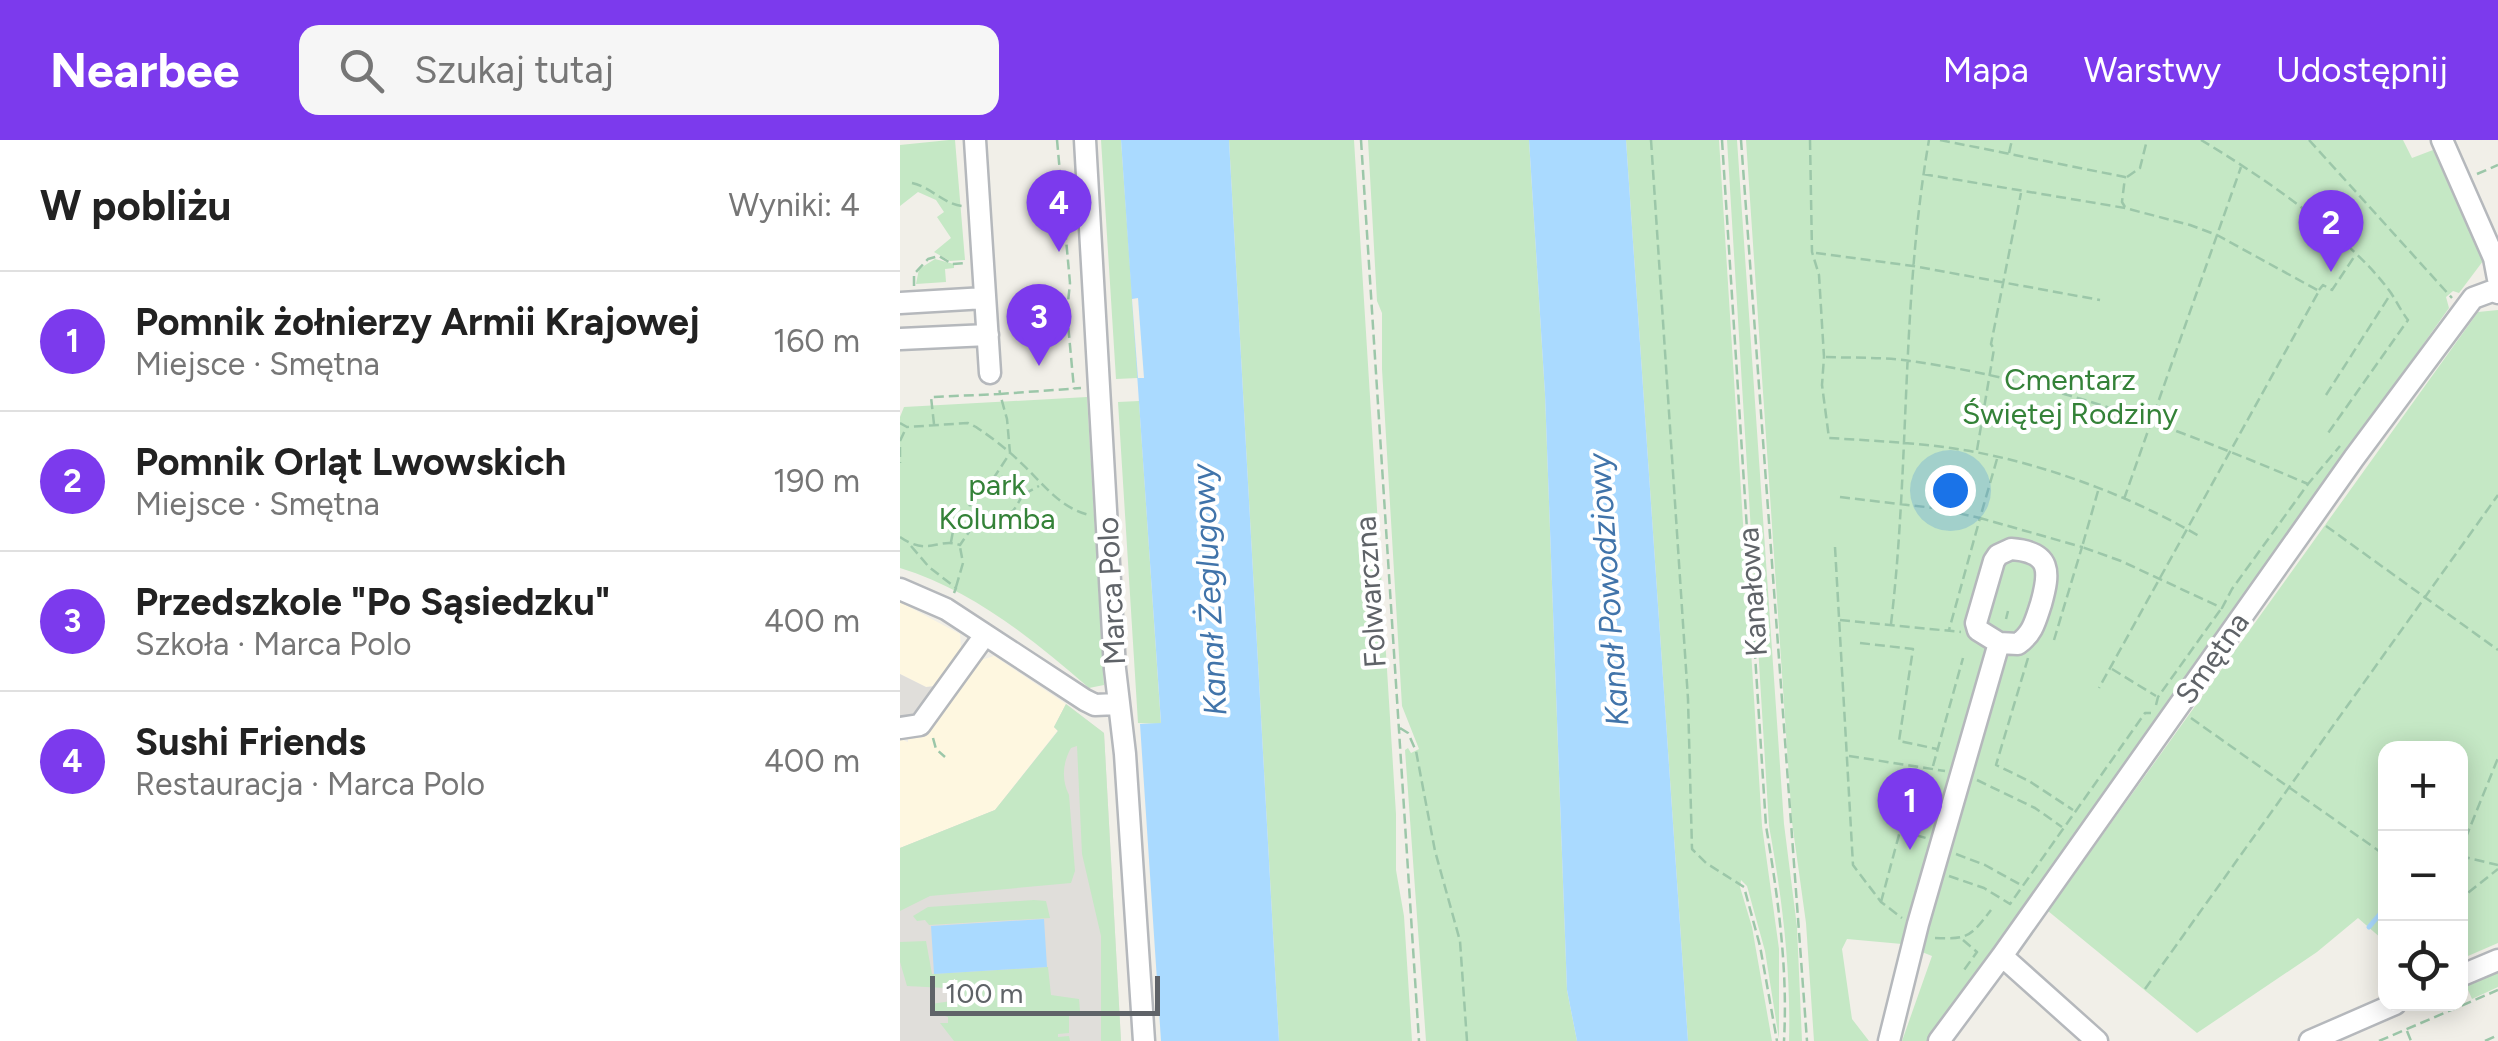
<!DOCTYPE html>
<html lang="pl">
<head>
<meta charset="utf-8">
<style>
  :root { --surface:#fff; --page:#f6f6f6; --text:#222; --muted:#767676; --line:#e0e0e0; --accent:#7c3aed }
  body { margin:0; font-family:Figtree,sans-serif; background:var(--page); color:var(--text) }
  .controls { position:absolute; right:30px; bottom:30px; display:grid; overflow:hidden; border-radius:20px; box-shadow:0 5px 25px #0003 }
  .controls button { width:90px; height:90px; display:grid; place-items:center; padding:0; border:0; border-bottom:2px solid var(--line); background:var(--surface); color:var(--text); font:50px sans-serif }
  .scale { position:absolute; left:30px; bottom:25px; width:230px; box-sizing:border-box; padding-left:10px; border:5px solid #5f6368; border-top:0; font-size:28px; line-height:35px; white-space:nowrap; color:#5f6368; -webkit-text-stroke:8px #fff; paint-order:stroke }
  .you { position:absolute; left:1050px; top:350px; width:35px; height:35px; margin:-25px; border:8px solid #fff; border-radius:50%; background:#1a73e8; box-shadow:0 0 0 15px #1a73e833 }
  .badge { display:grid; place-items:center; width:65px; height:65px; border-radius:50%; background:var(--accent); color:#fff; font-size:32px; font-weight:700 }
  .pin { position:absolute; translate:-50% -82px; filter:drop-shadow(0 2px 5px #0008) }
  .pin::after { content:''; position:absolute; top:52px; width:35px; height:30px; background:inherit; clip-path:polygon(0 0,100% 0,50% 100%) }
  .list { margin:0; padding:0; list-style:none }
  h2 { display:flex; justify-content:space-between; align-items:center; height:130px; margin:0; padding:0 40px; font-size:42px }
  h2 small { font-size:32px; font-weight:400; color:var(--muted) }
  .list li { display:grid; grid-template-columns:65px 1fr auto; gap:30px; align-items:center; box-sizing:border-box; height:140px; padding:0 40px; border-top:2px solid var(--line) }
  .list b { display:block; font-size:38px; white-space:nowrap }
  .list p { margin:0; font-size:32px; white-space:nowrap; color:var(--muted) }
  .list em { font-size:32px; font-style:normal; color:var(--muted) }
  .icon { flex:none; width:55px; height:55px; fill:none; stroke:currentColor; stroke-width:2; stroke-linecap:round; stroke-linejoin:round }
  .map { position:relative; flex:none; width:1598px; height:901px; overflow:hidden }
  header { display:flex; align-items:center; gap:60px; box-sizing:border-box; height:140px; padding:0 50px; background:var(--accent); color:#fff }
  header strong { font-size:48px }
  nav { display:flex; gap:55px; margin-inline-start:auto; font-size:35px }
  .search { width:700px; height:90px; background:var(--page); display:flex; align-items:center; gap:25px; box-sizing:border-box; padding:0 35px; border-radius:20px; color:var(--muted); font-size:38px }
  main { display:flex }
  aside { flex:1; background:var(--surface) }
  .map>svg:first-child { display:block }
  .commercial { fill:#fef7e0 }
  .industrial { fill:#e0deda }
  .green { fill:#c5e8c5 }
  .water { fill:#aadaff }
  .pier { fill:#f1efe8 }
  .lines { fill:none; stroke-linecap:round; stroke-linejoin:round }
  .stream { stroke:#aadaff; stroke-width:5 }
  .minor-casing { stroke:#b5b8bc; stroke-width:25 }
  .path { stroke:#9cc7a9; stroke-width:2.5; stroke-dasharray:10 5; stroke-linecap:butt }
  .minor { stroke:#fff; stroke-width:20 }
  .labels { text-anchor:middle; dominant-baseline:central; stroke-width:8; stroke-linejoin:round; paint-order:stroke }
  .park-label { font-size:30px; fill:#348238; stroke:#fff }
  .street-label { font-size:30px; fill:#5f6368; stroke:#fff }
  .water-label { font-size:32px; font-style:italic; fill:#4174aa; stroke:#fff }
</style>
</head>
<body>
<header>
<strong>Nearbee</strong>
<div class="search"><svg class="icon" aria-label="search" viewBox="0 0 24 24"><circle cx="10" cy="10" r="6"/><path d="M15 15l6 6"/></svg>Szukaj tutaj</div>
<nav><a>Mapa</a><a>Warstwy</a><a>Udostępnij</a></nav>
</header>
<main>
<aside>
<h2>W pobliżu<small>Wyniki: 4</small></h2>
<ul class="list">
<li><span class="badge">1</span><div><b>Pomnik żołnierzy Armii Krajowej</b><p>Miejsce · Smętna</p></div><em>160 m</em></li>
<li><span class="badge">2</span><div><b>Pomnik Orląt Lwowskich</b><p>Miejsce · Smętna</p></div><em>190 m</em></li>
<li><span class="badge">3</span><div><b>Przedszkole &quot;Po Sąsiedzku&quot;</b><p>Szkoła · Marca Polo</p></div><em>400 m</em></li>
<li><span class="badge">4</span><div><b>Sushi Friends</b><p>Restauracja · Marca Polo</p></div><em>400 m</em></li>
</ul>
</aside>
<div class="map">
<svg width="1598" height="901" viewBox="0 0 1598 901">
  <rect width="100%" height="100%" fill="#f1efe8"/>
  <path class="commercial" d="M0 462 60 494 61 509 37 546 26 547 0 534Z
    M94 516 166 564 154 587 158 590 95 670 0 708V599L8 602V599L24 597 81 520Z"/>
  <path class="industrial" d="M0 534 26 547 37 546 11 576 0 577Z
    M166 564 204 593 221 901H0V708L95 670 158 591 154 587Z"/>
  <path class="green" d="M49 0H55L65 120 50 121 34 112 51 98 37 77 44 72 36 60 18 52 0 66V5Z
    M201 0H221L238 238 216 239Z
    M329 0H454L496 674V730L504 776 512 901H379Z
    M468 0H629L645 254 667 850 677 901H526L505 610 508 608 511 613 519 609 502 566 482 229V173L477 161Z
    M726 0H819L862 686 879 809V899L865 811 847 746 841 740 840 747 852 787 872 901H788Z
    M827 0H837L884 684 897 787 902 901H889C891 828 882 757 869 686Z
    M846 0H1503L1512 18 1533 10 1583 121 1559 153 1553 151 1546 157 1549 168 1027 901H1002L1032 816 1002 804 947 799 942 809 952 879 969 901H914L906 783 892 682Z
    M35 119 54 124V128L45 129 46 142 16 144 19 129Z
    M1598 170V803L1561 819 1560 608H1486L1485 809 1479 804 1482 799 1458 778 1417 812 1297 893 1148 771 1578 172Z
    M187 257 204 545 189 548C133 499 72 450 0 428V277L4 267Z
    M239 261 261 584 238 583 218 262Z
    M166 564 204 593 221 901H201V796L182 714 177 606 171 608C163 622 161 639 169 655L175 731 171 743 30 756 0 771V708L95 670 158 591 154 587Z
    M134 760 146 761 150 778 29 785 25 780 17 781 13 776 28 767Z
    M26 801 32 834 148 827 151 855 179 859 180 871 169 874V893L158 894V897L169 896 170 901H54L40 883H48V877L33 872 31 864 65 859 64 849 7 846 0 822V802Z
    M1598 831V847L1572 859 1566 845Z"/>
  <path class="water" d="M221 0H329L379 901H261L240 584 261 583Z
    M629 0H726L788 901H677L667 850 645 254Z
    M144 779 147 827 34 834 31 786Z"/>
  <path class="pier" d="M238 158 244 238H238L232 159Z"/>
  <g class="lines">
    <path class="stream" d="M1469 787 1486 767"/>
    <g class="minor-casing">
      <path id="minor" d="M75 0 90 233
        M185 0 215 529 225 614 244 901
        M1542 0 1594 118 1598 139
        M0 163 85 158
        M0 199 88 195
        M1111 409C1152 412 1150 432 1141 464 1135 482 1133 493 1118 504L1099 503 1078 490 1076 483 1094 421 1098 415Z
        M0 449 46 469 185 560 195 565 217 564
        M0 588 20 585 85 495
        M1102 816 1197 901
        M1560 836 1598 820
        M989 901 1018 784 1099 503
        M1039 901 1102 816 1454 318 1573 158 1592 151 1598 153
        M1410 901 1495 864"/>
    </g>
    <path class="path" d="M157 0 170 143 167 172 174 170
      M461 0 519 901
      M751 0 788 559 792 709 806 723 844 747 860 806 877 901
      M822 0 866 686C878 757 888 829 884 901
      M841 0 907 901
      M910 0 912 112 919 135 924 217 922 245 929 298C978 301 1027 303 1075 312 1150 326 1232 357 1299 396
      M1040 0 1225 37 1222 62 1225 67
      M1301 0C1360 35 1451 97 1491 153 1497 162 1501 171 1508 180L1426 296
      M1409 0 1552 158
      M1109 13 1112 0
      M1023 34 1225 68 1290 85 1317 95 1419 151 1199 548
      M1577 34 1598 25
      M1227 37 1240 28 1247 0
      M12 43C31 47 46 66 64 66
      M916 113 1013 126 1200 160
      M14 146V134L28 119 39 116 52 124 65 123
      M1419 150 1423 145 1432 150 1454 117
      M167 173 174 249
      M926 217C954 218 983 217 1010 221 1150 240 1279 289 1408 344
      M1426 255 1490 155
      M0 283 7 287 68 283 76 287C91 297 107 309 120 322 142 342 158 367 189 375
      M34 284 31 257 100 254 99 246
      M0 301 6 288
      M0 307V323
      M1077 310 1094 209 1091 204 1121 53
      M1097 319 1080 378 1182 407 1154 500
      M102 337 119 343 123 354C113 375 99 391 74 389L66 378C70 358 81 342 102 337Z
      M93 339 110 313 107 279 100 254 181 248
      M1198 351 1182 407 1221 421 1322 468 1332 449 1408 344 1440 306
      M124 354 139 346
      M940 357 1034 368 1080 378 1049 490
      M1224 359 1341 27
      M1426 386 1598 510
      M0 397C29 417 38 397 60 405L71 389
      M51 402 53 391 66 383
      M11 406 29 427 56 448 54 453
      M935 407 953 725 981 762 1002 778
      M56 447 63 423 60 407
      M1106 479 1108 471
      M940 480 1061 492
      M991 484C1010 323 1001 160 1029 0
      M960 503 1013 509 999 601 1037 609
      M1128 518 1096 625 1129 641 1173 670
      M1212 529 1256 556
      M1256 565 1258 557 1321 469
      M1291 578 1486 716
      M500 588 508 593 516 611 535 711 560 801 567 901
      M33 598 36 609 45 617
      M949 616 1045 631
      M1033 626 1063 518
      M1077 640 1135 668 1162 687
      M1560 712 1598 618
      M1056 714 1085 725 1121 745
      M1560 716 1598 725
      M1049 736 1084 748 1110 764 1245 573H1251
      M981 762 1000 691 1026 698
      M1560 765 1569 752 1598 729
      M1035 798C1069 799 1070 797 1091 770
      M1063 800 1077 812 1064 830
      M1245 849 1598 355
      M1507 891 1511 901
      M1479 901 1598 850
      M1585 901 1598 895"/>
    <use href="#minor" class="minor"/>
  </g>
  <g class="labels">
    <g class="park-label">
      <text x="1170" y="239">Cmentarz<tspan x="1170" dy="34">Świętej Rodziny</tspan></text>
      <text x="97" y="344">park<tspan x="97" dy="34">Kolumba</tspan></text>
    </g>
    <g class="street-label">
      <text transform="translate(211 451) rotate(-93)">Marca Polo</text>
      <text transform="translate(470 452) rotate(-94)">Folwarczna</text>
      <text transform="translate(852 452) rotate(-94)">Kanałowa</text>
      <text transform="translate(1312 518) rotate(-55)">Smętna</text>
    </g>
    <g class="water-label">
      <text transform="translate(309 450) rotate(-93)">Kanał Żeglugowy</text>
      <text transform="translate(708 450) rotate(-94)">Kanał Powodziowy</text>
    </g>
  </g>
</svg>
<div class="controls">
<button>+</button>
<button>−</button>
<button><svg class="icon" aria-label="locate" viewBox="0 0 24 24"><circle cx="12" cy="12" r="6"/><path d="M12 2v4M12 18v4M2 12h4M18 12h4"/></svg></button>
</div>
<div class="scale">100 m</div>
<div class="you"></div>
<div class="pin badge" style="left:1010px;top:710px">1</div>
<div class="pin badge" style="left:1431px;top:132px">2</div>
<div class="pin badge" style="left:139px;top:226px">3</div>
<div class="pin badge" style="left:159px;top:112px">4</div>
</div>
</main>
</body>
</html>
